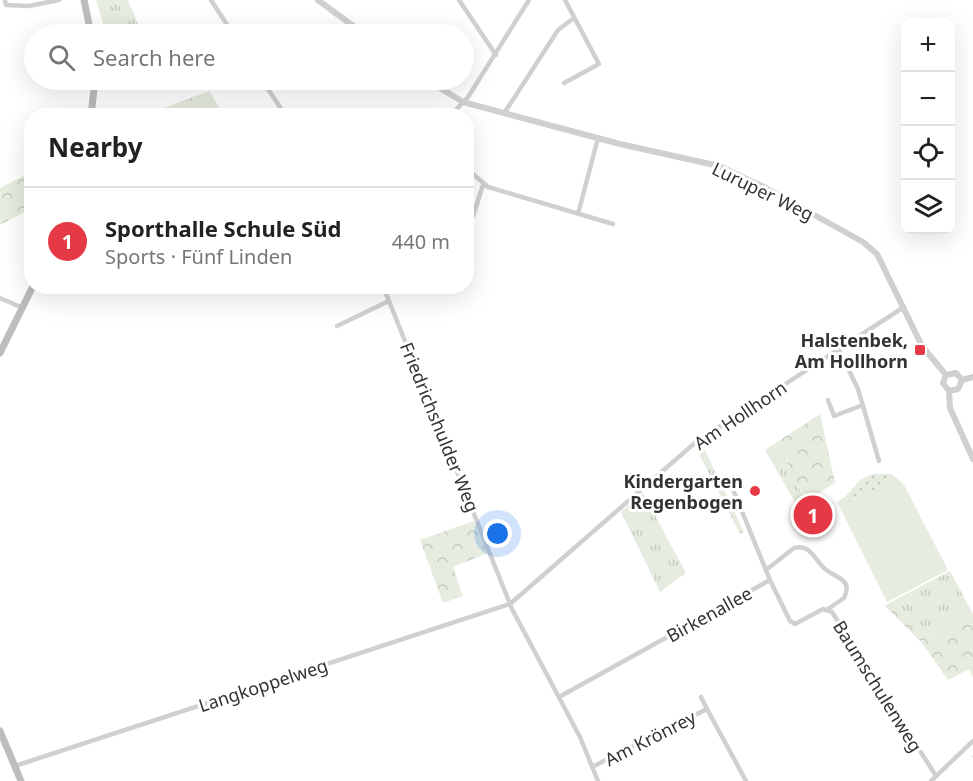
<!DOCTYPE html>
<html lang="en">
<head>
<meta charset="utf-8">
<style>
  :root { --surface:#fff; --page:#f2f2f2; --text:#222; --muted:#767676; --line:#e0e0e0; --accent:#e63946 }
  body { margin:0; font-family:"Noto Sans",sans-serif; background:var(--page); color:var(--text) }
  .controls { position:absolute; right:18px; top:18px; display:grid; overflow:hidden; border-radius:12px; box-shadow:0 6px 24px #0002 }
  .controls button { width:54px; height:54px; display:grid; place-items:center; padding:0; border:0; border-bottom:2px solid var(--line); background:var(--surface); color:var(--text); font:30px sans-serif }
  .you { position:absolute; left:498px; top:534px; width:21px; height:21px; margin:-15px; border:4px solid #fff; border-radius:50%; background:#1a73e8; box-shadow:0 0 0 9px #1a73e833 }
  .badge { display:grid; place-items:center; width:39px; height:39px; border-radius:50%; background:var(--accent); color:#fff; font-size:20px; font-weight:700 }
  .pin { position:absolute; translate:-50% -50%; border:3px solid #fff; box-shadow:0 2px 6px #0006 }
  .list { margin:0; padding:0; list-style:none }
  h2 { display:flex; justify-content:space-between; align-items:center; height:78px; margin:0; padding:0 24px; font-size:26px }
  h2 small { font-size:20px; font-weight:400; color:var(--muted) }
  .list li { display:grid; grid-template-columns:39px 1fr auto; gap:18px; align-items:center; box-sizing:border-box; height:108px; padding:0 24px; border-top:2px solid var(--line) }
  .list b { display:block; font-size:22px; white-space:nowrap }
  .list p { margin:0; font-size:20px; white-space:nowrap; color:var(--muted) }
  .list em { font-size:20px; font-style:normal; color:var(--muted) }
  .icon { flex:none; width:33px; height:33px; fill:none; stroke:currentColor; stroke-width:2; stroke-linecap:round; stroke-linejoin:round }
  .map { position:relative; flex:none; width:973px; height:781px; overflow:hidden }
  .search { position:absolute; background:var(--surface); box-shadow:0 6px 24px #0002; left:24px; top:24px; width:450px; height:66px; display:flex; align-items:center; gap:15px; box-sizing:border-box; padding:0 21px; border-radius:33px; color:var(--muted); font-size:22px }
  .panel { position:absolute; background:var(--surface); box-shadow:0 6px 24px #0002; left:24px; top:108px; width:450px; height:186px; border-radius:24px }
  .map>svg:first-child { display:block }
  .grass { fill:url(#grass-tufts) }
  .forest { fill:url(#forest-crowns) }
  .park { fill:url(#park-dots) }
  .pitch { fill:#e6ecdf }
  .lines { fill:none; stroke-linecap:round; stroke-linejoin:round }
  .stream { stroke:#cfe2ee; stroke-width:1.5 }
  .minor { stroke:#d0d0d0; stroke-width:4.5 }
  .tertiary { stroke:#d0d0d0; stroke-width:6 }
  .secondary { stroke:#bdbdbd; stroke-width:7 }
  .poi-dot { fill:#e63946; stroke:#fff; stroke-width:2 }
  .labels { text-anchor:middle; dominant-baseline:central; stroke-width:6; stroke-linejoin:round; paint-order:stroke }
  .street-label { font-size:18px; fill:#333; stroke:#fff }
  .poi-label { font-size:18px; font-weight:bold; fill:#333; stroke:#fff; text-anchor:end }
</style>
</head>
<body>
<div class="map">
<svg width="973" height="781" viewBox="0 0 973 781">
  <defs>
    <pattern id="grass-tufts" width="24" height="20" patternUnits="userSpaceOnUse" patternTransform="scale(1.5)"><rect width="24" height="20" fill="#e6ecdf"/><path d="M3 7l-1-3M5 7V3M7 7l1-3M15 17l-1-3M17 17v-4M19 17l1-3" fill="none" stroke="#c6cbc0"/></pattern>
    <pattern id="forest-crowns" width="20" height="18" patternUnits="userSpaceOnUse" patternTransform="scale(1.5)"><rect width="20" height="18" fill="#e6ecdf"/><path d="M2 6a3 3 0 1 1 6 0M12 15a3 3 0 1 1 6 0" fill="none" stroke="#c6cbc0"/></pattern>
    <pattern id="park-dots" width="8" height="8" patternUnits="userSpaceOnUse" patternTransform="scale(1.5)"><rect width="8" height="8" fill="#e6ecdf"/><path d="M2 2h.1M6 6h.1" fill="none" stroke="#c6cbc0" stroke-width="1.8" stroke-linecap="round"/></pattern>
  </defs>
  <rect width="100%" height="100%" fill="#fff"/>
  <path class="grass" d="M96 0H128L140 29 128 34H106Z
    M209 91 224 115H146Z
    M701 442 744 532 740 534 696 448Z
    M774 444 786 455 791 480 806 496 834 478 836 482 798 507 765 450Z
    M643 493 686 573 660 592 621 512Z
    M950 571 973 614 929 637 893 601Z"/>
  <path class="forest" d="M31 172V209L0 225V188Z
    M820 414 834 478 807 496 791 480 786 455 774 444Z
    M474 521 488 553 453 567 463 596 443 603 420 540Z
    M893 601 929 637 973 614V677L969 669 948 680 921 642 885 606Z"/>
  <path class="park" d="M873 474H891L898 479 850 503 846 496 861 479Z"/>
  <path class="pitch" d="M898 479 904 485 948 570 887 602 837 502 846 496 850 503Z
    M821 498 833 509 808 526 800 512Z"/>
  <g class="lines">
    <path class="stream" d="M973 756V757"/>
    <path class="minor" d="M5 0 6 5 29 6 59 0
      M211 0 233 34
      M459 0 496 55
      M262 80 286 116
      M564 83 599 64 565 0
      M505 112 558 30 574 18
      M450 116 468 97 529 0
      M466 168 488 187 613 224
      M578 214 598 138
      M473 216 483 185
      M35 286H53
      M383 286 512 609 580 737 598 781
      M326 291 329 286
      M0 298 23 308
      M337 326 389 301
      M839 350 858 389 879 461
      M828 400 834 416 863 405
      M766 570 794 548C811 544 814 559 824 568 834 578 854 578 844 598L828 609
      M770 580 790 621 795 624 823 609 832 612 936 776
      M559 697 770 580 732 487
      M701 697 707 709
      M15 766 510 604 696 442 904 307
      M592 767 707 709 746 781
      M931 781 973 741"/>
    <path class="tertiary" d="M318 0 364 34
      M427 80 463 102 620 144 719 166 764 187 863 242 877 254 922 346 946 375
      M946 375 956 373 962 380
      M946 375 943 383 949 391
      M962 380 973 377
      M949 391 950 408 973 459
      M949 391 958 389 962 380"/>
    <path class="secondary" d="M84 0 91 34
      M91 116 95 80
      M0 353 33 286
      M0 731 21 781"/>
  </g>
  <g class="poi-dot">
    <rect x="914" y="344" width="12" height="12" rx="3"/>
    <circle cx="755" cy="491" r="6"/>
  </g>
  <g class="labels">
    <g class="street-label">
      <text transform="translate(763 191) rotate(26)">Luruper Weg</text>
      <text transform="translate(740 415) rotate(-34)">Am Hollhorn</text>
      <text transform="translate(440 427) rotate(68)">Friedrichshulder Weg</text>
      <text transform="translate(709 614) rotate(-29)">Birkenallee</text>
      <text transform="translate(263 685) rotate(-18)">Langkoppelweg</text>
      <text transform="translate(878 686) rotate(58)">Baumschulenweg</text>
      <text transform="translate(650 738) rotate(-27)">Am Krönrey</text>
    </g>
    <g class="poi-label">
      <text x="908" y="340">Halstenbek,<tspan x="908" dy="21">Am Hollhorn</tspan></text>
      <text x="743" y="481">Kindergarten<tspan x="743" dy="21">Regenbogen</tspan></text>
    </g>
  </g>
</svg>
<div class="controls">
<button>+</button>
<button>−</button>
<button><svg class="icon" aria-label="locate" viewBox="0 0 24 24"><circle cx="12" cy="12" r="6"/><path d="M12 2v4M12 18v4M2 12h4M18 12h4"/></svg></button>
<button><svg class="icon" aria-label="layers" viewBox="0 0 24 24"><path d="M12 4l9 5-9 5-9-5zM3 14l9 5 9-5"/></svg></button>
</div>
<div class="you"></div>
<div class="pin badge" style="left:813px;top:515px">1</div>
<div class="search"><svg class="icon" aria-label="search" viewBox="0 0 24 24"><circle cx="10" cy="10" r="6"/><path d="M15 15l6 6"/></svg>Search here</div>
<section class="panel">
<h2>Nearby<small></small></h2>
<ul class="list">
<li><span class="badge">1</span><div><b>Sporthalle Schule Süd</b><p>Sports · Fünf Linden</p></div><em>440 m</em></li>
</ul>
</section>
</div>
</body>
</html>
